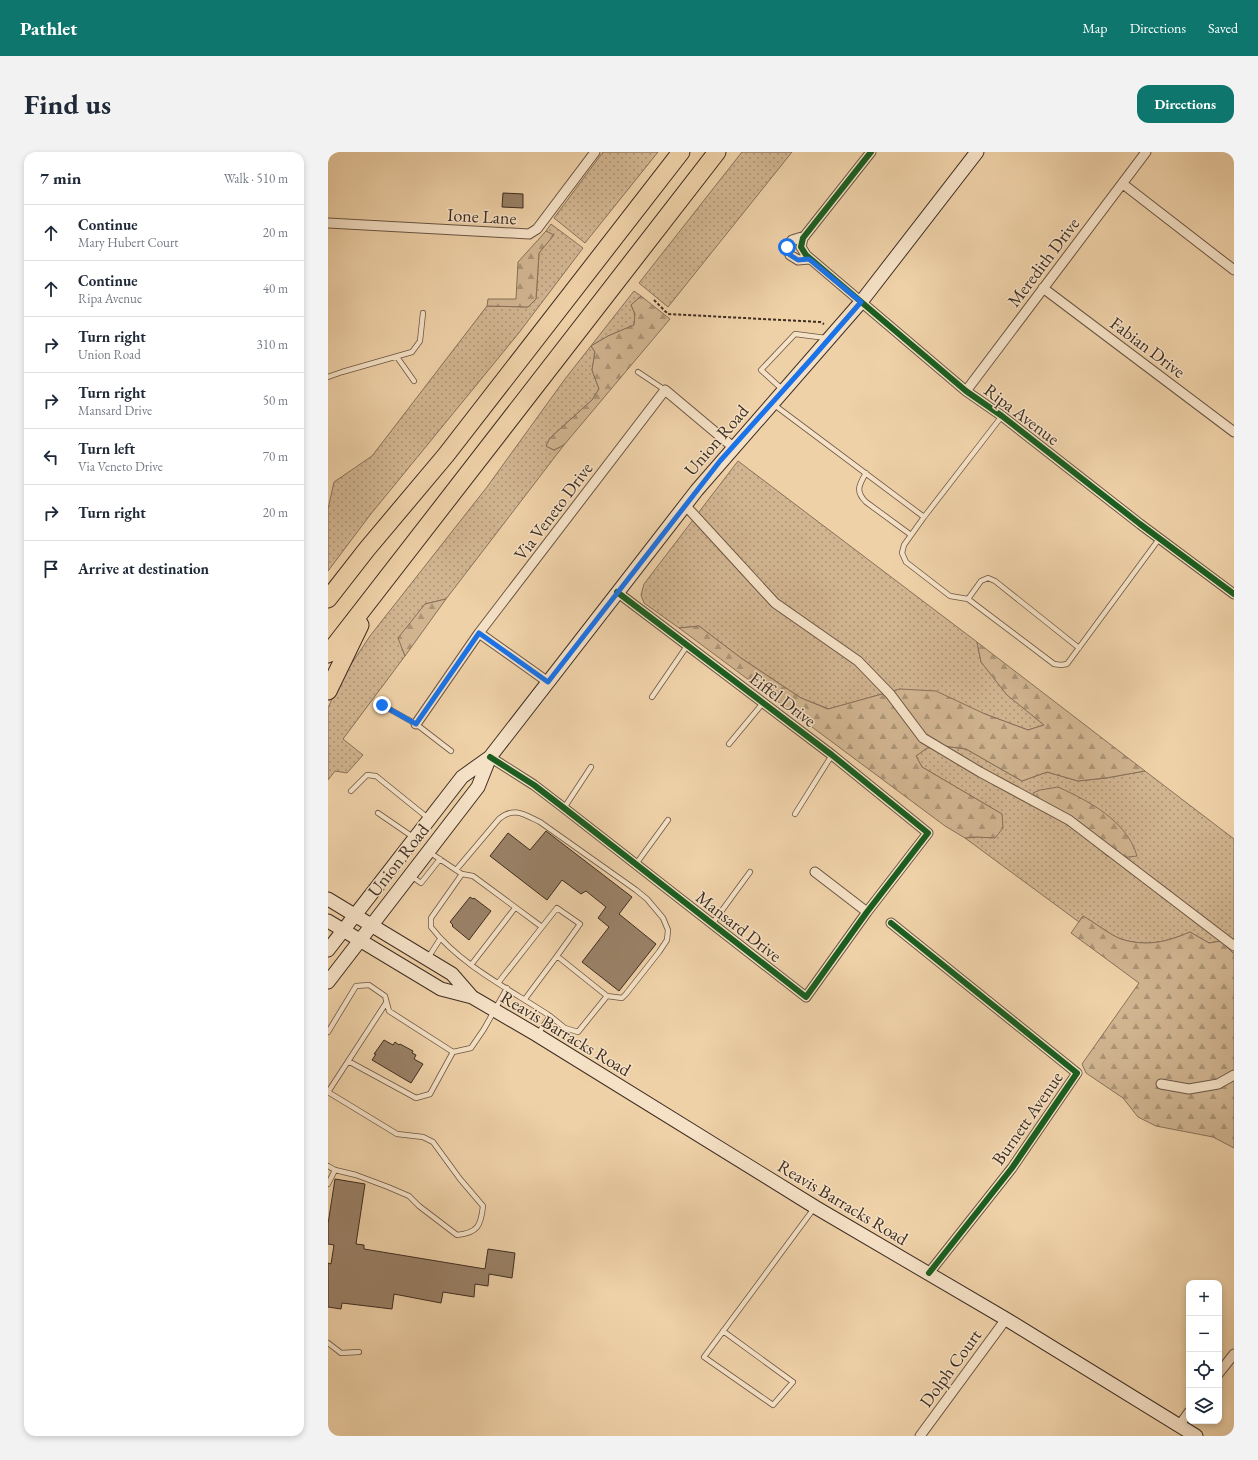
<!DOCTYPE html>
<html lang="en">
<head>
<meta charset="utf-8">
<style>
  :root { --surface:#fff; --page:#f2f2f3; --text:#1f2937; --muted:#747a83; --line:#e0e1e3; --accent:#0f766e }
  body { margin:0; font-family:"EB Garamond",serif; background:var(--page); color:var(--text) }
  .controls { position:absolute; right:12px; bottom:12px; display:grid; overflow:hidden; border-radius:8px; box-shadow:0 2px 6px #0003 }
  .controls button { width:36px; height:36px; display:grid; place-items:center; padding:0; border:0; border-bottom:1px solid var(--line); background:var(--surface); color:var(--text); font:20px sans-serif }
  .stop { position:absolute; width:12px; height:12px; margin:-9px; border:3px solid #1a73e8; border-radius:50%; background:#fff }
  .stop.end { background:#1a73e8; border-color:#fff; box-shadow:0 1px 4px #0008 }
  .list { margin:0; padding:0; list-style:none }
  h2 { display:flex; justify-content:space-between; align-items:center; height:52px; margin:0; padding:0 16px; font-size:17px }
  h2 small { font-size:13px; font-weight:400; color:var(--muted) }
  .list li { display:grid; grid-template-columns:26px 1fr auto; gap:12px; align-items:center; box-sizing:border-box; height:56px; padding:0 16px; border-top:1px solid var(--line) }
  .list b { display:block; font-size:15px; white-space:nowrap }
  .list p { margin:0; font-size:13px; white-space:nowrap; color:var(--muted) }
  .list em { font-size:13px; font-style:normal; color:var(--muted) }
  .icon { flex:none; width:22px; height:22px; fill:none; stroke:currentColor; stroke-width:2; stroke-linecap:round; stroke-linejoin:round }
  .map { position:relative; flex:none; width:906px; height:1284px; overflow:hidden; border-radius:12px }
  header { display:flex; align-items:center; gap:24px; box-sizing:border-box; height:56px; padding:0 20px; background:var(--accent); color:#fff }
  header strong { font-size:19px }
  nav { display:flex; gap:22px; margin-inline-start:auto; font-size:14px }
  .intro { display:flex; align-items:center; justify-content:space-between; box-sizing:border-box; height:96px; padding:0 24px }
  h1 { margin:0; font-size:28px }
  .button { padding:10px 18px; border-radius:12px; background:var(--accent); color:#fff; font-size:14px; font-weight:700 }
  main { display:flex; gap:24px; padding:0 24px }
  aside { flex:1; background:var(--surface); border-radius:12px; box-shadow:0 2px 6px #0003 }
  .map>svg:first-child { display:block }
  .grass { fill:url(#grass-dots); stroke:#88715a }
  .forest { fill:url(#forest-firs); stroke:#88715a }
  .building { fill:#9a8268; stroke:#3e2d22 }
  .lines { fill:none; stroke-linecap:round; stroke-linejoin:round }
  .lane-casing { stroke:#6a5644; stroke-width:6 }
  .street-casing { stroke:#6a5644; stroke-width:11 }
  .secondary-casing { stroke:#3e2d22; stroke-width:15 }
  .highway-casing { stroke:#3e2d22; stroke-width:19 }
  .path { stroke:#3e2d22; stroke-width:2; stroke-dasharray:3 2; stroke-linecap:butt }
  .lane { stroke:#f5e1c6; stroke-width:4.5 }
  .street { stroke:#f5e1c6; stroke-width:9 }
  .secondary { stroke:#f5e1c6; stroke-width:13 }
  .highway { stroke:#efd1a8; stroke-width:17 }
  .cycleway-casing { stroke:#f5e1c6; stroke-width:8 }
  .cycleway { stroke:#1b5e20; stroke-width:6 }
  .route { stroke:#1a73e8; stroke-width:5 }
  .labels { text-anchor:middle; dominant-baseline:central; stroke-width:3; stroke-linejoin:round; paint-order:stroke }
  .street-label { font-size:18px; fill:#3e2d22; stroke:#f5e1c6 }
</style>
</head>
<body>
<header>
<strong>Pathlet</strong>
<nav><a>Map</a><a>Directions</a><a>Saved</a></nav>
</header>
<div class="intro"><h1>Find us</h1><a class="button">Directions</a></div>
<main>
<aside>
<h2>7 min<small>Walk · 510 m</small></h2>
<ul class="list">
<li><svg class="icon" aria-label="ahead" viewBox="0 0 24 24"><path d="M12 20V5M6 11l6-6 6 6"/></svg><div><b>Continue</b><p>Mary Hubert Court</p></div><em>20 m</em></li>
<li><svg class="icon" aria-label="ahead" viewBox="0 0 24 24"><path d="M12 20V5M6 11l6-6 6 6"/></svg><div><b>Continue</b><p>Ripa Avenue</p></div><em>40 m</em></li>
<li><svg class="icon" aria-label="right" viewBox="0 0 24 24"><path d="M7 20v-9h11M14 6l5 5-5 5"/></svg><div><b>Turn right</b><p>Union Road</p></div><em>310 m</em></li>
<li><svg class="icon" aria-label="right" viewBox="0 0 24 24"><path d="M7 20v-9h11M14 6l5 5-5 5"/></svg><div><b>Turn right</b><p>Mansard Drive</p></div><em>50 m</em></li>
<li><svg class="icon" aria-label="left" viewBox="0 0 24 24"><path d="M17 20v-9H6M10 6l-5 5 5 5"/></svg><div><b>Turn left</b><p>Via Veneto Drive</p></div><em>70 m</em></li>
<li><svg class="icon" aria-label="right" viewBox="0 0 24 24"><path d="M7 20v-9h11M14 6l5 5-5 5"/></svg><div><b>Turn right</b></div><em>20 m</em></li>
<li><svg class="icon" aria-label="arrive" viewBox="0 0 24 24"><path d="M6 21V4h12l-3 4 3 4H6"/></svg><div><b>Arrive at destination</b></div></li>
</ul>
</aside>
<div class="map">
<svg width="906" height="1284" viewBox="0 0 906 1284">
  <defs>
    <pattern id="grass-dots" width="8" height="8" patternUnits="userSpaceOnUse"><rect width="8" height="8" fill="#d1b591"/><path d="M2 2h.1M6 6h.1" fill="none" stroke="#ab9476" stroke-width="1.8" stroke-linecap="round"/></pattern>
    <pattern id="forest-firs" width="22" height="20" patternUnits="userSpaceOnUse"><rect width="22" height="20" fill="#d1b591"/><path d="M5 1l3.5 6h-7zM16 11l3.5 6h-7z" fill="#ab9476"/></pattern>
  </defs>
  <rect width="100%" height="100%" fill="#efd1a8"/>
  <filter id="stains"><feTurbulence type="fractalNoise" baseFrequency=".005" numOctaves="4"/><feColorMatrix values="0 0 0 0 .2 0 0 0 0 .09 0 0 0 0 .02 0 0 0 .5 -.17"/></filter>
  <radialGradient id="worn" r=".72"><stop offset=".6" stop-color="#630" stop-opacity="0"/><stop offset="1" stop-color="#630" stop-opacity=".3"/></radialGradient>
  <path class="grass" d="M275 0H330L257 91 226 66Z
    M414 0H464L340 155 311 131Z
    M223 72 255 96 190 182 42 363 0 419V357L6 330 44 304 159 154 200 155 208 147 211 101 225 83 218 79Z
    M306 139 313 144 303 153 307 162 306 173 280 184 263 194 267 200 264 218 271 237 264 248 222 286 218 294 226 298 236 293 118 447 97 452 71 486 77 504 15 587 35 603 19 621 7 619 0 628V556L7 540 20 517 42 484 159 335 237 227Z
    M410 309 649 490 653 510 679 542 716 573 700 578 657 562 572 537 501 557 473 546 413 506 371 474 351 476 316 451 313 443 316 432Z
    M616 594 638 597 694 629 719 620 750 629 778 626 817 619 906 687V802L893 789 881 791 862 780C839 790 818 795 793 787 782 783 766 770 755 764L751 770 637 686 649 685H667L674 662 594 615 588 604 599 596Z"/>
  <path class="forest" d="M218 79 226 83 211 101 208 147 200 155 159 154 160 147H188L190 110Z
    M313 144 342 167 236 293 226 298 218 294 222 286 264 248 271 237 264 218 267 200 263 194 280 184 306 173 307 162 303 153Z
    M118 447 77 504 70 486 97 452Z
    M371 474 413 506 473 546 500 557 572 537 608 539 657 562 700 578 716 573 679 543 653 510 649 490 817 619 778 626 750 629 719 620 694 629 638 597 616 594 599 596 588 604 594 615 674 662 675 676 667 686 649 685 637 686 617 674 351 476Z
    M730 635C761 649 799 669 809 704L792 706 779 704 759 685 738 672 709 648 705 641 712 638Z
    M755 764C766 770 782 783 793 787 818 795 839 790 862 780L881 791 893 789 906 802V996L885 985 828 974 810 965 795 946 758 921 754 912 811 831 743 781Z"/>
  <path class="building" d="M175 41 195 42V56L174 55Z
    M218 679 304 745 291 762 328 792 291 839 254 810 281 775 270 766 278 755 258 739 253 742 234 728 219 748 162 704 180 681 202 698Z
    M142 745 145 747 146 746 163 759 141 788 124 774 125 773 122 770Z
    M56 888 65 893 67 890 71 893 72 892 85 899 84 901 88 903 86 907 95 912 83 931 44 908 48 902H46Z
    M7 1027 37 1032 28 1092 36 1093V1097L157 1117 160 1097 187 1101 184 1126 161 1122 160 1134 147 1132 146 1145 115 1140 113 1151 66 1142 64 1157 14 1151 13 1157 0 1155V1111L3 1112 6 1093 0 1092V1072Z"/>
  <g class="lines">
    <g class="lane-casing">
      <path id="lane" d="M69 205 86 229
        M310 220 337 238
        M0 225 14 220 84 200 92 189 95 161
        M455 238 433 218 467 182 498 186
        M445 252 596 365 576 393 574 401 578 410 622 444 640 447
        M538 321C531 333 527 339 538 350L583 383
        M596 365 674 264
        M751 496 667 429 660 426 653 429 640 447 726 512 733 513 739 512 831 387
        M324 545 359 494
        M54 553 88 572 123 599
        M401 592 435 551
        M23 639 39 623 48 624 100 666
        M236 656 263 615
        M50 661 85 685
        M467 662 504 603
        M101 700 134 722 145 724 214 775 170 831
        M308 712 340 668
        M128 718 171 667C186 654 197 663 212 670L308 738 319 747 335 766 340 778 339 788 331 800 298 842 294 846 279 844
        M134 722 103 766V775C132 813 183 838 222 864L210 882
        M83 724 93 731 112 707
        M384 772 422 720
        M214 775 229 756 252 772 229 804 279 844 250 880 237 876 222 864
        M100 806 112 787
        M143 813 187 756
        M197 847 229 804
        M0 880 28 834 41 833 57 844 61 859 125 900 143 896 156 877 179 836
        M20 909 88 946 102 942 125 900
        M0 940 69 982 95 985 105 990 132 1027 155 1054C153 1073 150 1081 129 1083L91 1054 81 1044 60 1035 28 1023 7 1018
        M0 940 58 851
        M0 1014 7 1018 0 1032
        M395 1179 465 1230 445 1253 376 1205C413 1155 450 1105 487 1055
        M0 1191 13 1201 31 1200"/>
    </g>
    <g class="street-casing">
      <path id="street" d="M543 0 475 86 473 95 478 103 638 239 674 264 812 372 906 442
        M795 32 906 118
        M0 71 201 82 209 77 267 0
        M477 84 464 88 459 95 462 103 470 108 481 107
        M715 136 906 280
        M638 239 818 0
        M357 353 447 451 530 509 562 542 595 586 652 620 741 668 906 794
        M151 481 220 530
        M88 572 151 481 337 238 405 295
        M162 605 206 633 236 656 478 845 539 760 600 681 504 603 289 440
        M487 720 539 760
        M563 771 749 921 684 1016 601 1121
        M833 932 861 937 890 932 906 923
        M891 1221 906 1202
        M851 1274 861 1260
        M592 1284 678 1167"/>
    </g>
    <g class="secondary-casing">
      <path id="secondary" d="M0 747 124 822 144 845
        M0 769 113 837 144 845 209 883 487 1055 678 1167 868 1284
        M0 798 134 625 162 605
        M0 830 150 635 162 605 369 338 533 150 649 0"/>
    </g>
    <g class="highway-casing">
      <path id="highway" d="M0 447 39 397 118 303 353 0
        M0 502 389 0
        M0 539 32 473"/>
    </g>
    <path class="path" d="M326 148 340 162 492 170 496 172"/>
    <use href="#lane" class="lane"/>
    <use href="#street" class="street"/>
    <use href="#secondary" class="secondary"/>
    <use href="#highway" class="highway"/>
    <g class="cycleway-casing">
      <path id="cycleway" d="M543 0 475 86 473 95 478 103 638 239 674 264 812 372 906 442
        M162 605 206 633 236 656 478 845 539 760 600 681 504 603 289 440
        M563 771 749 921 684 1016 601 1121"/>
    </g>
    <use href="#cycleway" class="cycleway"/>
  </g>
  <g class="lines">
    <path class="route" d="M54 553 88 572 151 481 220 530 392 309 486 204 533 150 481 107 470 108 462 103 459 95"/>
  </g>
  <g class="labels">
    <g class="street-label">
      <text transform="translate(154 64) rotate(3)">Ione Lane</text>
      <text transform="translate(715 110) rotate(-53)">Meredith Drive</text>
      <text transform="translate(820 195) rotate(37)">Fabian Drive</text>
      <text transform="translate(694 262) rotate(37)">Ripa Avenue</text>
      <text transform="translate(388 288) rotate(-49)">Union Road</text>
      <text transform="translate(225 359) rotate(-53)">Via Veneto Drive</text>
      <text transform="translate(455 547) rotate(37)">Eiffel Drive</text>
      <text transform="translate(70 708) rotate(-52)">Union Road</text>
      <text transform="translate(411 774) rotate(38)">Mansard Drive</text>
      <text transform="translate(238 881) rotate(31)">Reavis Barracks Road</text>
      <text transform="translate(699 966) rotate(-55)">Burnett Avenue</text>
      <text transform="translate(515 1050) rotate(31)">Reavis Barracks Road</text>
      <text transform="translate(622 1216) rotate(-54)">Dolph Court</text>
    </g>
  </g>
  <rect width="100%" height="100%" filter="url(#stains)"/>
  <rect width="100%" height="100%" fill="url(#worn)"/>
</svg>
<div class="controls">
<button>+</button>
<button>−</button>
<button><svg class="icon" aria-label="locate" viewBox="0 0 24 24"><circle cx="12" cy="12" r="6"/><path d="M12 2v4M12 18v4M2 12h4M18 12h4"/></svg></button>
<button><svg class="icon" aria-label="layers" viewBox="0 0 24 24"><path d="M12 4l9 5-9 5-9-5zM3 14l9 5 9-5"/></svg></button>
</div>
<div class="stop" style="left:459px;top:95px"></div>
<div class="stop end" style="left:54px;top:553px"></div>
</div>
</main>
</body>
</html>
